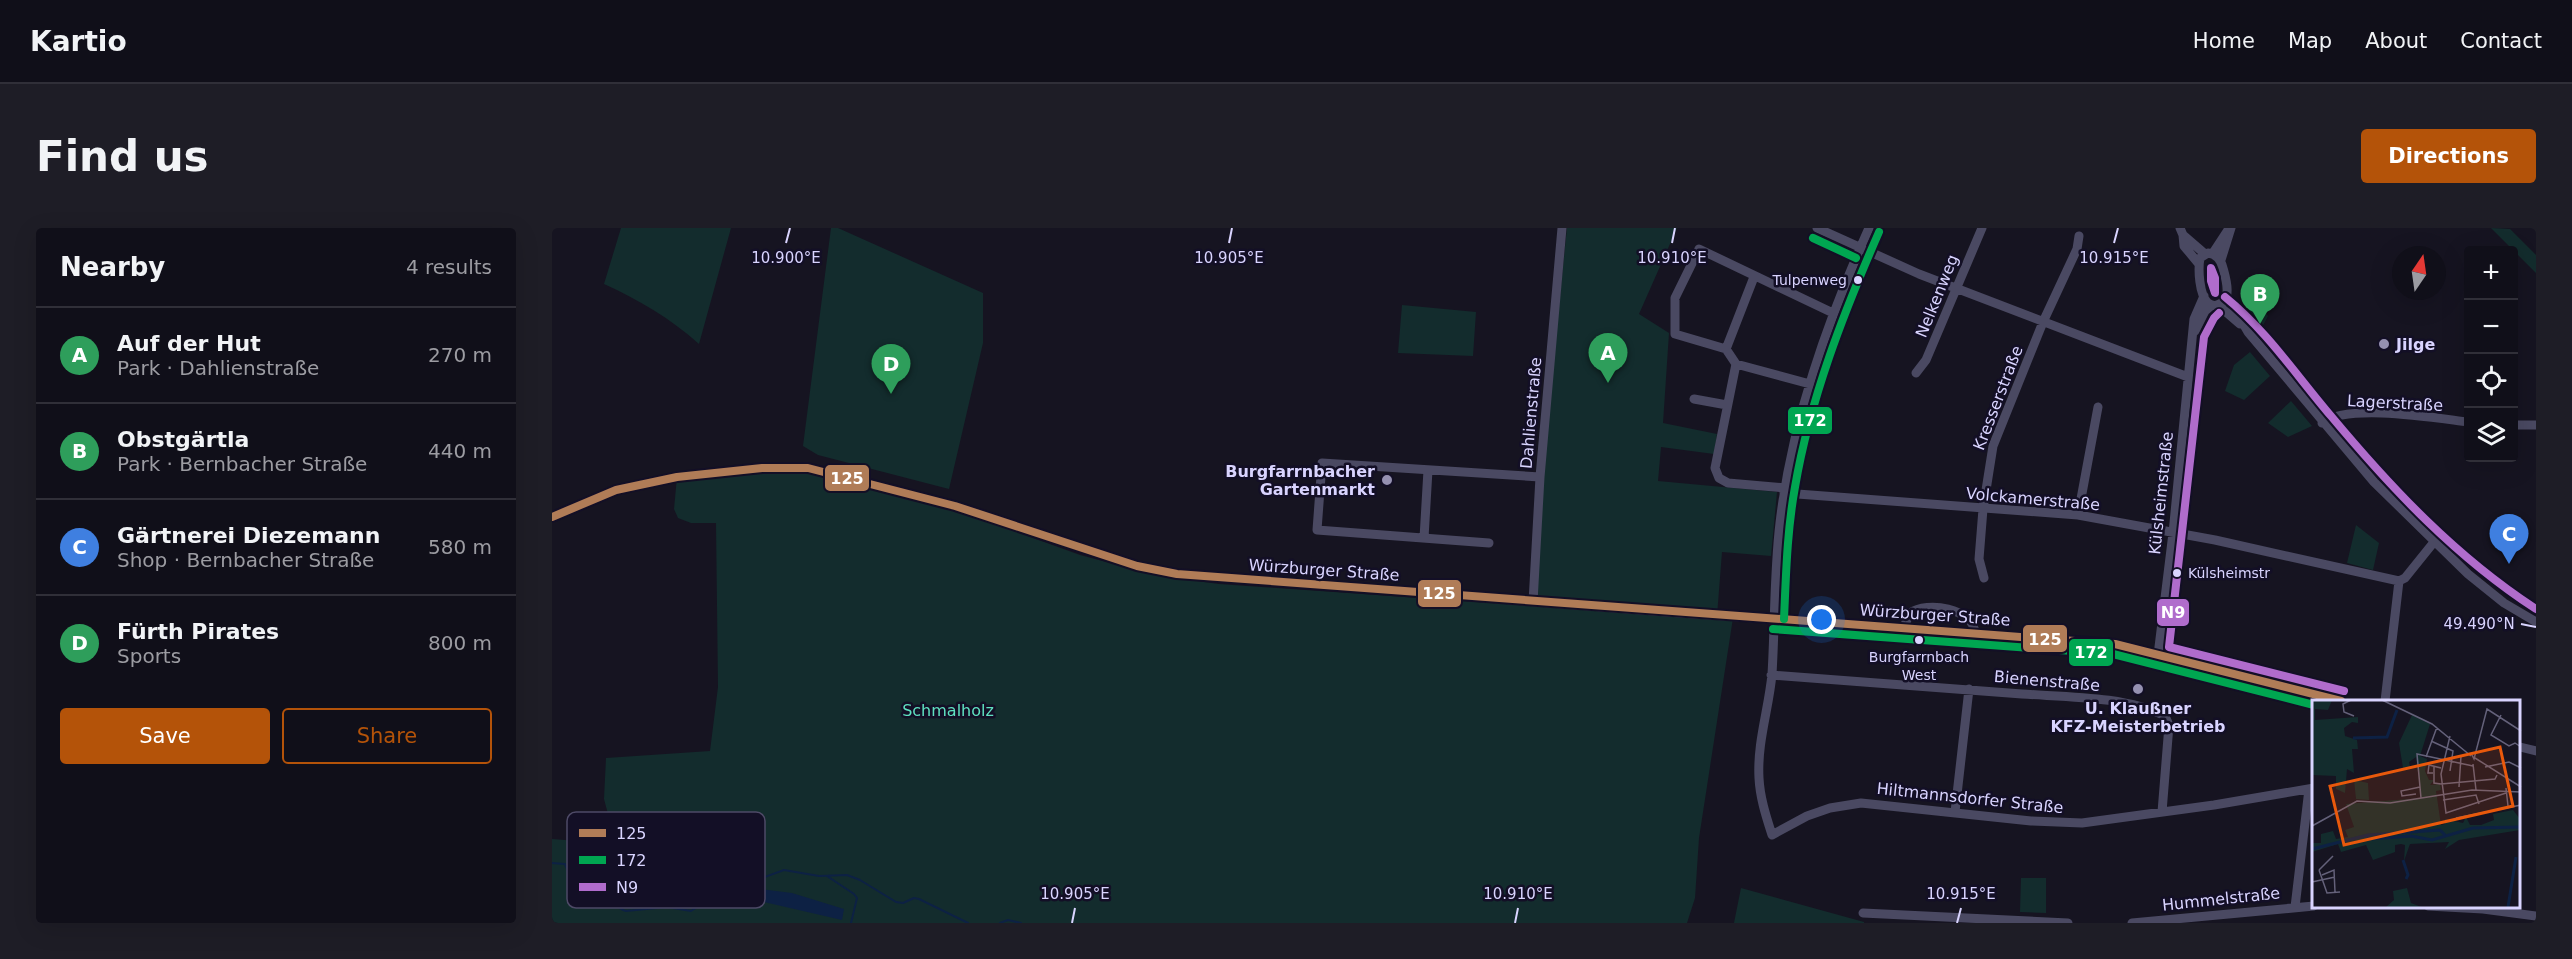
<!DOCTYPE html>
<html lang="en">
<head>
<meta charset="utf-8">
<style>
  :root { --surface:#100f19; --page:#1e1d26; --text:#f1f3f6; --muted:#9c9ca2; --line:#302f38; --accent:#b45309 }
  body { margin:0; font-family:"DejaVu Sans",sans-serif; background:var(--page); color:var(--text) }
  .controls { position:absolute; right:18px; top:18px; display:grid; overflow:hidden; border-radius:6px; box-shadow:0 6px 24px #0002 }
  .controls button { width:54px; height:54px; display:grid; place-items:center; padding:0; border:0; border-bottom:2px solid var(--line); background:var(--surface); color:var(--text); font:30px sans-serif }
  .compass { position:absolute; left:1840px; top:18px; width:54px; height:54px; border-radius:50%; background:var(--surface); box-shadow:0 6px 24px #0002; rotate:13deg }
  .you { position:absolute; left:1270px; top:392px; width:21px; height:21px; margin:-15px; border:4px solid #fff; border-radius:50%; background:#1a73e8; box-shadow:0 0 0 9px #1a73e833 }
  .badge { display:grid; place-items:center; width:39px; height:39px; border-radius:50%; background:var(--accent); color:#fff; font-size:20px; font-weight:700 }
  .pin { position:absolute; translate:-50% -50px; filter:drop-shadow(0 2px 3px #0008) }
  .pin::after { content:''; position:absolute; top:32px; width:21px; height:18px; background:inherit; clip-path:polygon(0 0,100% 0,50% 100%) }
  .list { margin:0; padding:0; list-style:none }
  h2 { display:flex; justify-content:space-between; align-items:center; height:78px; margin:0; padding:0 24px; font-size:26px }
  h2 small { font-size:20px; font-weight:400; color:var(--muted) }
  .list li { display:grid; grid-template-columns:39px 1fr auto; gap:18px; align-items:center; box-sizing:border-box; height:96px; padding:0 24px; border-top:2px solid var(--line) }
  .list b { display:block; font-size:22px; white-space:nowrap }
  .list p { margin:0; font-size:20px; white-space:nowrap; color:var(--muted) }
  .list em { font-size:20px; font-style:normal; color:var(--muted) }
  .actions { display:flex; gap:12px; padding:18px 24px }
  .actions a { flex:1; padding:14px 0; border:2px solid var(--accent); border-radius:6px; text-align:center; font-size:21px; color:var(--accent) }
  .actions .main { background:var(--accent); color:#fff }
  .icon { flex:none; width:33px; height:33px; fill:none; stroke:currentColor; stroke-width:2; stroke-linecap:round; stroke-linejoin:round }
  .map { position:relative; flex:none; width:1984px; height:695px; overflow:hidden; border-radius:6px }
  header { display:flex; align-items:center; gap:36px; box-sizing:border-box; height:84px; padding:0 30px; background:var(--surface); border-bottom:2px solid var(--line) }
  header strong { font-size:28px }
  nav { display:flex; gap:33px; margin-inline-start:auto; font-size:21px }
  .intro { display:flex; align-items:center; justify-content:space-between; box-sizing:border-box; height:144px; padding:0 36px }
  h1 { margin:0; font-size:42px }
  .button { padding:15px 27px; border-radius:6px; background:var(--accent); color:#fff; font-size:21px; font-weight:700 }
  main { display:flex; gap:36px; padding:0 36px }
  aside { flex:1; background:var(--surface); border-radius:6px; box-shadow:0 6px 24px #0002 }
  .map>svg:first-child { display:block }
  .green { fill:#132c2d }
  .water { fill:#0d2144 }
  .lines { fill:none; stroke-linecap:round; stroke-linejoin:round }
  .stream { stroke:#0d2144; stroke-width:2 }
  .minor { stroke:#4a4962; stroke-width:9 }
  .bus-1-casing { stroke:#130f26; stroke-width:12 }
  .bus-2-casing { stroke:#130f26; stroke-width:12 }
  .bus-3-casing { stroke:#130f26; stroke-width:12 }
  .bus-1 { stroke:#b07c57; stroke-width:8 }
  .bus-2 { stroke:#00a651; stroke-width:8 }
  .bus-3 { stroke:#b06ccc; stroke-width:8 }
  .ticks { fill:none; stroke:#d9d4ff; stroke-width:2 }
  .bus-dot { fill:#d9d4ff; stroke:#130f26; stroke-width:2 }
  .poi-dot { fill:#9591b1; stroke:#130f26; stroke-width:2 }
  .labels { text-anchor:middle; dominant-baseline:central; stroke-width:5; stroke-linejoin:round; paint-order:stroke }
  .bus-label { font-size:14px; fill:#d9d4ff; stroke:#130f26; text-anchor:end }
  .street-label { font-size:16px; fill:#d9d4ff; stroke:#130f26 }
  .poi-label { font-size:16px; font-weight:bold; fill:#d9d4ff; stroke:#130f26; text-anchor:start }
  .park-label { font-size:16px; fill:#5fe0c0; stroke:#130f26 }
  .inset-river { fill:none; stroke:#0d2144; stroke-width:3 }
  .inset-road { fill:none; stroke:#64617a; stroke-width:1.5 }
  .view { fill:#e8590c; fill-opacity:0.15; stroke:#e8590c; stroke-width:3 }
  .inset-edge { fill:none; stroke:#d9d4ff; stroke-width:3 }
  .key { fill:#130f26; stroke:#4e4a67; stroke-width:1.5 }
  .key-label { font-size:16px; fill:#d9d4ff }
  .ticks-label { font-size:15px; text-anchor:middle; fill:#d9d4ff; stroke:#130f26; stroke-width:5; stroke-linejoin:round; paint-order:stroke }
  .line-badge { stroke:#130f26; stroke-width:2 }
  .badge-label { font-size:16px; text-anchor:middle; font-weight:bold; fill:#fff }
</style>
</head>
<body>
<header>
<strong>Kartio</strong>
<nav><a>Home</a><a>Map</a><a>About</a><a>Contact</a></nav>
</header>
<div class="intro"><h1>Find us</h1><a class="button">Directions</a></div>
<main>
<aside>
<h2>Nearby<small>4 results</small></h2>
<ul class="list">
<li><span class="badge" style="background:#2e9e5b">A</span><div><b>Auf der Hut</b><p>Park · Dahlienstraße</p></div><em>270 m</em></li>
<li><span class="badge" style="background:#2e9e5b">B</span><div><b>Obstgärtla</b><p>Park · Bernbacher Straße</p></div><em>440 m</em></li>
<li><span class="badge" style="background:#3f7fe0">C</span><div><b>Gärtnerei Diezemann</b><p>Shop · Bernbacher Straße</p></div><em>580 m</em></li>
<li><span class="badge" style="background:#2e9e5b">D</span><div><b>Fürth Pirates</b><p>Sports</p></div><em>800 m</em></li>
</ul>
<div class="actions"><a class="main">Save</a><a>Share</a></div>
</aside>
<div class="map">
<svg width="1984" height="695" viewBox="0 0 1984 695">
  <rect width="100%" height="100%" fill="#161421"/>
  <path class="green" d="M69 0H179L147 116C118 90 87 72 52 56Z
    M279 0H286L431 65V115L397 261 266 227 251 218Z
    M1015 0H1125L1087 86 1117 105 1111 195 1165 206 1162 226 1109 219 1106 253 1225 264 1219 328 1170 324 1165 388 1181 390 1147 610 1143 670 1135 695H0V611L64 616 52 571 54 530 158 523 166 459 164 295H139L126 290 122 281 125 249 256 244 396 279 528 327 608 348 667 356 982 378 994 205Z
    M1939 0 1958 1 1984 27V45Z
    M850 77 924 84 921 128 846 125Z
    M1700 78H1708L1716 88 1708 103 1695 83Z
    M1698 124 1718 148 1692 172 1673 163 1682 137Z
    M1739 173 1760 198 1736 209 1716 195Z
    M1804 297 1827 315 1821 342 1795 335Z
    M1469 650H1494V685L1468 684Z
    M1189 660 1312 694V695H1182Z"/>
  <path class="water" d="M207 661 240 665 292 681 290 692 212 674 205 671Z"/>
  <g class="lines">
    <path class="stream" d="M0 635 13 636 19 650 22 673 26 675C34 673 49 668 57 672 64 675 66 681 74 683L115 679 139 683 159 670 169 658 199 654 232 642 267 648 295 647 308 652 344 674 351 675 362 670 367 671 416 695
      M275 648 302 666 305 670 299 695
      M448 695 456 692 469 695"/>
    <path class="minor" d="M1265 0 1367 46 1636 149
      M1317 0C1275 94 1240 193 1228 295 1222 345 1223 396 1220 446 1217 480 1205 514 1207 550 1208 570 1214 588 1220 607L1255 588 1278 580 1309 575 1479 593 1530 595 1662 577 1762 560
      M1628 0 1631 7 1653 26
      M1631 7 1632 18 1647 36
      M1656 25C1665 26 1669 32 1671 40 1674 51 1681 74 1665 77 1662 78 1659 77 1656 75 1647 67 1646 41 1648 30Z
      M1661 25 1676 2
      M1669 32 1679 0
      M1202 49 1174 121 1184 136 1163 240 1167 250 1176 255 1233 260
      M1675 68 1696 104 1822 254 1916 346 1952 375 1984 394
      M1666 77 1688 96
      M1643 103 1653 83 1660 77
      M1174 121 1123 106V70L1147 21 1281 85
      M1184 136 1258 156
      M1364 145 1374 132 1430 0
      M1142 171 1175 177
      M1770 195C1796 175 1883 190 1916 194
      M1962 197H1984
      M1232 265 1526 287 1663 312 1847 353 1853 350 1882 314
      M1526 287 1546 179
      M0 289 64 262 125 249 210 240H256L403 278 585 338 625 346 1128 385 1423 405 1563 416 1789 473
      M872 310 876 242
      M937 315 765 302 770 235 988 249
      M1432 350 1427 331 1431 281 1441 218 1491 94 1525 21 1527 8
      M981 374 988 249 1010 0
      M1351 401 1358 385C1375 373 1421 380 1423 405
      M1606 427 1621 305 1642 91 1652 68
      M1219 447C1303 454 1386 459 1470 466 1513 469 1574 468 1613 488L1617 497 1610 584
      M1833 473 1847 353
      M1968 519 1984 523
      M1403 584 1417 461
      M1876 678 1931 681 1984 688
      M1743 679 1757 561
      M1311 685 1516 695
      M1580 695 1762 678"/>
    <g class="bus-1-casing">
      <path id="bus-1" d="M0 289 64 262 125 249 210 240H256L403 278 585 338 625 346 1563 416 1789 473"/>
    </g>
    <g class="bus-2-casing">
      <path id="bus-2" d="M1261 10 1304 30
        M1232 391C1234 347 1235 303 1243 259 1258 171 1291 86 1327 4
        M1221 401 1561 426 1762 477"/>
    </g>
    <g class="bus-3-casing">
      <path id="bus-3" d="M1659 40 1663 50V65L1659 53Z
        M1673 69C1715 103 1744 147 1779 188 1840 261 1904 329 1984 381
        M1667 85 1662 90 1652 109 1617 419 1792 463"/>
    </g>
    <use href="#bus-1" class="bus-1"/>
    <use href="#bus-2" class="bus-2"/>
    <use href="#bus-3" class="bus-3"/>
  </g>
  <path class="ticks" d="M234 15 238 0M677 15 680 0M1120 15 1123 0M1562 15 1566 0M1969 396 1984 399M520 695 523 680M963 695 966 680M1405 695 1409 680"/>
  <g class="bus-dot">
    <circle cx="1306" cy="52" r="5"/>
    <circle cx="1625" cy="345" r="5"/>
    <circle cx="1367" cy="412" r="5"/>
  </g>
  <g class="poi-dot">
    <circle cx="1832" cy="116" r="6"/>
    <circle cx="835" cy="252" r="6"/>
    <circle cx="1586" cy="461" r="6"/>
  </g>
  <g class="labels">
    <g class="bus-label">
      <text x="1295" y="52">Tulpenweg</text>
      <text x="1636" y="345" text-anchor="start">Külsheimstr</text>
      <text x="1367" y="429" text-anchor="middle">Burgfarrnbach<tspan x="1367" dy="18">West</tspan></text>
    </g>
    <g class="street-label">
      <text transform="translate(1385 68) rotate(-68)">Nelkenweg</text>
      <text transform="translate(1446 170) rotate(-69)">Kresserstraße</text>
      <text transform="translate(1843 175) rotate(3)">Lagerstraße</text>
      <text transform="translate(979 185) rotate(-85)">Dahlienstraße</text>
      <text transform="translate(1609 265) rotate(-84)">Külsheimstraße</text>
      <text transform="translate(1481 271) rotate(5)">Volckamerstraße</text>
      <text transform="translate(772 342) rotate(4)">Würzburger Straße</text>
      <text transform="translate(1383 387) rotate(4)">Würzburger Straße</text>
      <text transform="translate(1495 453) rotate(5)">Bienenstraße</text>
      <text transform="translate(1418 570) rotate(6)">Hiltmannsdorfer Straße</text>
      <text transform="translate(1669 671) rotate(-6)">Hummelstraße</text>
    </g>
    <g class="poi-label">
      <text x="1844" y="116">Jilge</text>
      <text x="823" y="243" text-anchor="end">Burgfarrnbacher<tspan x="823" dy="18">Gartenmarkt</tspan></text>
      <text x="1586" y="480" text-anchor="middle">U. Klaußner<tspan x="1586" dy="18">KFZ-Meisterbetrieb</tspan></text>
    </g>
    <g class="park-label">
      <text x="396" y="482">Schmalholz</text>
    </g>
  </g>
  <g transform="translate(1760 472)">
    <rect width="208" height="208" fill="#161421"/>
    <path d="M0 0H20L16 10 3 9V20L46 17V23L40 22 32 28 33 36 45 40 46 49H40L42 73 35 69 33 93 24 89V76L0 75ZM100 15 118 24 108 56 115 59 113 71 117 80H122L118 85 128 84 129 90 124 91 129 125 133 124V119L151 123 154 117 158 125H169L182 120 181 114 201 110 208 119V130L147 140 133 149 137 142 98 144 92 161 93 145 89 144 83 145V152L61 160 54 145 29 152 26 144 0 152V143H9V134L21 131 24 139 36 137 33 130 42 127 34 104 109 98 104 57 97 62 98 67 91 68 87 43ZM42 80 56 83 57 100 44 99ZM95 188 99 203 112 208 74 207 82 200 81 191Z" fill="#132c2d"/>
    <path class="inset-river" d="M41 38 75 37 85 10M54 136 58 139 99 136 120 140 161 128 209 127M0 149 56 135 128 130 133 135M91 160 96 175 94 179M196 207 204 157"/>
    <path class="inset-road" d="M39 0 31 4 32 12 42 16M70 0 120 24 159 56M189 15 179 35 197 46 203 43 209 47M138 36 129 74 134 113 194 93M119 41 141 51 138 71M160 55 162 59 175 9 209 31M114 57 125 27M163 58 209 87M161 64 164 90M122 66V83L129 84M173 67 197 62 209 68M121 73H116L117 65 129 68M129 84 183 79 185 75M147 87 149 56M194 88 196 106M104 94 90 96 89 91 108 87M109 98 105 54 161 66M131 100 164 95 167 104M144 118 209 105M0 126 45 101 78 103 160 90 209 92M7 170 15 193 28 192M7 170 21 156M10 175 22 170 23 192M0 182 23 177M26 208H79"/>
    <path class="view" d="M188 47 201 106 32 145 18 86Z"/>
    <rect width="208" height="208" class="inset-edge"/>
  </g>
  <rect x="15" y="584" width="198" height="96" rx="9" class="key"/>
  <rect x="27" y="601" width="27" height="8" fill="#b07c57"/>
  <rect x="27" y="628" width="27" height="8" fill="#00a651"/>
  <rect x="27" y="655" width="27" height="8" fill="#b06ccc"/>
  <g class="key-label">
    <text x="64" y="611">125</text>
    <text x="64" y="638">172</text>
    <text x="64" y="665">N9</text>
  </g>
  <g class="ticks-label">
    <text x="234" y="35">10.900°E</text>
    <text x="677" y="35">10.905°E</text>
    <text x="1562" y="35">10.915°E</text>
    <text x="1120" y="35">10.910°E</text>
    <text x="1927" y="401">49.490°N</text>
    <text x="523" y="671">10.905°E</text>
    <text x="966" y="671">10.910°E</text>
    <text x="1409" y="671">10.915°E</text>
  </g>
  <g class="line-badge">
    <rect x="1235" y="178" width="46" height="29" rx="6" fill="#00a651"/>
    <rect x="272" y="236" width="46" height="28" rx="6" fill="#b07c57"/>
    <rect x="865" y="351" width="45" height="29" rx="6" fill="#b07c57"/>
    <rect x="1604" y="370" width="34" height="29" rx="6" fill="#b06ccc"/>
    <rect x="1470" y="396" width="46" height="29" rx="6" fill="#b07c57"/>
    <rect x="1516" y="410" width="46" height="29" rx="6" fill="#00a651"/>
  </g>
  <g class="badge-label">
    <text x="1258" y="198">172</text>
    <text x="295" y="256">125</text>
    <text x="887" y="371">125</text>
    <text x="1621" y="390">N9</text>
    <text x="1493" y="417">125</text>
    <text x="1539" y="430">172</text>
  </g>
</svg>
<div class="controls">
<button>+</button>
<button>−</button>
<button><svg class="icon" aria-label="locate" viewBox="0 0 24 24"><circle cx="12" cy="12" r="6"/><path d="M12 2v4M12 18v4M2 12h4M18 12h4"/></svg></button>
<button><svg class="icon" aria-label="layers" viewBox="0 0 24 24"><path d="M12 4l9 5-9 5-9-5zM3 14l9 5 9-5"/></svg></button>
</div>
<svg class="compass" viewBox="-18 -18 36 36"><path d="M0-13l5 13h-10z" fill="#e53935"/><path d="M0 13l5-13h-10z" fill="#9c9ca2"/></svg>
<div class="you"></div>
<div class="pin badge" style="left:1056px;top:155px;background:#2e9e5b">A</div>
<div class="pin badge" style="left:1708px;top:96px;background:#2e9e5b">B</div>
<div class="pin badge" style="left:1957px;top:336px;background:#3f7fe0">C</div>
<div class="pin badge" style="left:339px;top:166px;background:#2e9e5b">D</div>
</div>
</main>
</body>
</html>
